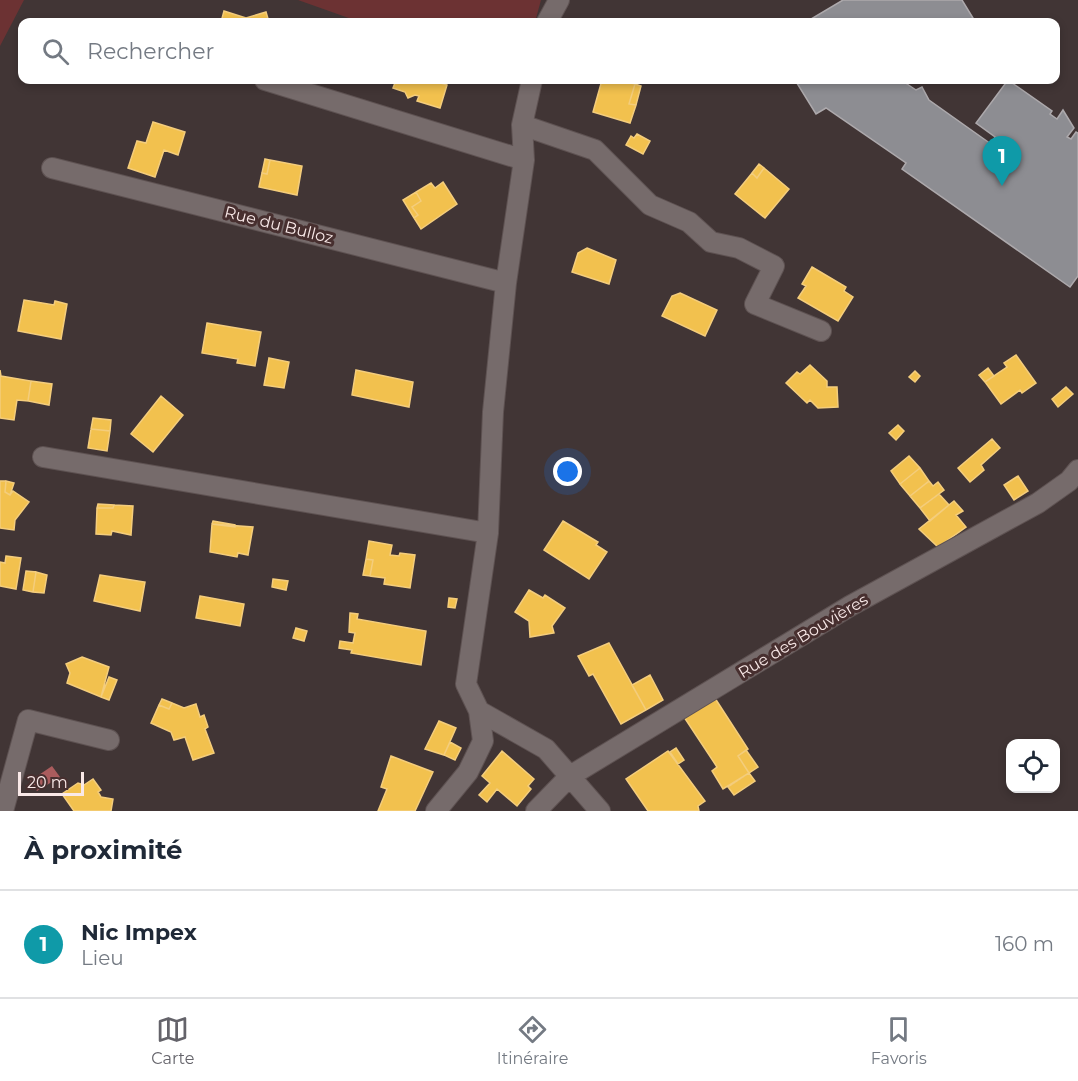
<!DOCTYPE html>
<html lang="fr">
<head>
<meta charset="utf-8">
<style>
  :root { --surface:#fff; --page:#f2f2f3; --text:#1f2937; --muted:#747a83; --line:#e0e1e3; --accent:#64636a }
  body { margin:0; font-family:Montserrat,sans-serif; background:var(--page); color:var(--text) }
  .controls { position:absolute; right:18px; bottom:18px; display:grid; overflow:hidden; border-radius:12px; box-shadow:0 3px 9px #0003 }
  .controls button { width:54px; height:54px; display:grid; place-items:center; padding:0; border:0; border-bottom:2px solid var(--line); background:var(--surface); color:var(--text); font:30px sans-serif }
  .scale { position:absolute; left:18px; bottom:15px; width:66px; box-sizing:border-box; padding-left:6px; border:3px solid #f9e9e8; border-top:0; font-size:16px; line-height:21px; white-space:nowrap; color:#f9e9e8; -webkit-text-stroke:4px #472f2f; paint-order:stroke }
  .you { position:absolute; left:568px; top:472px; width:21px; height:21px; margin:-15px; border:4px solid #fff; border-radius:50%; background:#1a73e8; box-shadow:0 0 0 9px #1a73e833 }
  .badge { display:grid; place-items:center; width:39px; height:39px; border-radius:50%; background:var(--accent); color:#fff; font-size:20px; font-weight:700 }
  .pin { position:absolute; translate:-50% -50px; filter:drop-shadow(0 2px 3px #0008) }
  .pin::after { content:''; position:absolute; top:32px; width:21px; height:18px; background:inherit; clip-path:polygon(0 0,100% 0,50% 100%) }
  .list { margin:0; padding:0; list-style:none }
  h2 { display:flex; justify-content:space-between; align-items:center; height:78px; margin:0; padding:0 24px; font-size:26px }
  h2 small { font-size:20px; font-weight:400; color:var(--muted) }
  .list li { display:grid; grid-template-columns:39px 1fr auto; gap:18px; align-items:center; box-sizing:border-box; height:108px; padding:0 24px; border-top:2px solid var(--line) }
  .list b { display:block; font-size:22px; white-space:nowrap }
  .list p { margin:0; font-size:20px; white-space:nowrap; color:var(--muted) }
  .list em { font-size:20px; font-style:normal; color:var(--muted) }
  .icon { flex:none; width:33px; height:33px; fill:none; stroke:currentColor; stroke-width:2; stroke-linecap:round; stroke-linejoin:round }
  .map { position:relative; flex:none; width:1078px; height:811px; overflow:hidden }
  .search { position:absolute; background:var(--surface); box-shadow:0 3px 9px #0003; left:18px; right:18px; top:18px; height:66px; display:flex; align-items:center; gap:15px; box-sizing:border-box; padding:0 21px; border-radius:12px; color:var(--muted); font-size:22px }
  .sheet { height:186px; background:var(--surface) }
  nav { display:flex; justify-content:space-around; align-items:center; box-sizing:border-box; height:84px; border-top:2px solid var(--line); background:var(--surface); font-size:16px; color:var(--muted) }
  nav a { display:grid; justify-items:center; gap:3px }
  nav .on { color:var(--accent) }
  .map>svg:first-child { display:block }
  .green { fill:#6c3233 }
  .water { fill:#aa5c5d }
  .homes { fill:#f2c14e; stroke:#f4cd7c; stroke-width:1.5 }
  .industry { fill:#8d8d92; stroke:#ada9ac; stroke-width:1.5 }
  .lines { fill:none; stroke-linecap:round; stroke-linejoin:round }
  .minor-casing { stroke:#5e5252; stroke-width:22 }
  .minor { stroke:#766b6b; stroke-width:20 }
  .labels { text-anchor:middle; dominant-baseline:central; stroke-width:6; stroke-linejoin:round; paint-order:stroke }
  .street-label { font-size:16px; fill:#f9e9e8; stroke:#472f2f }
</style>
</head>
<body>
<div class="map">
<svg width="1078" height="811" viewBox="0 0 1078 811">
  <rect width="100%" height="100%" fill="#413535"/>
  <path class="green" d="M0 0H24L0 46Z
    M298 0H541L535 22H360Z"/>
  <path class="water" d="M52 766 60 777 37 791 30 781Z"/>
  <path class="homes" d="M224 11 246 18 266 12 269 22H221Z
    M396 80H431L447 85 440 108 417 101 419 96 415 95 408 98 405 92 393 88Z
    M602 80H619L635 84 629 104 636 105 630 123 593 112Z
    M635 84 641 86 636 105 629 104Z
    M153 122 185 132 178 155 164 150 155 177 128 168 137 141 146 143Z
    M637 134 650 141 643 154 626 145 631 136 634 138Z
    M265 159 270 160 267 174 262 173Z
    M270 160 302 166 297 195 259 187 262 173 267 174Z
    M759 164 764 168 757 178 752 173Z
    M764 168 789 189 765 218 735 194 752 173 757 178Z
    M443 182 457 204 421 229 414 218 418 215 412 207 421 201 416 192 431 183 435 188Z
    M416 192 421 201 412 207 418 215 414 218 403 200Z
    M587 248 616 260 609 284 572 272 578 253Z
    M812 267 846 287 844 291 853 297 838 321 798 298 806 286 802 284Z
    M680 293 717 310 705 336 662 316 672 296Z
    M24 300 54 305 55 301 67 304 61 339 18 331Z
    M207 323 261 332 255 366 237 363 238 359 202 353Z
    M1016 355 1036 383 1022 393 1020 390 1001 404 985 382 1007 367 1004 363Z
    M269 358 289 362 284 388 264 385Z
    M810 365 827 381V387H837L838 407 818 408 810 400 807 403 786 383 797 372 800 374Z
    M988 368 994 376 985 382 979 375Z
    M0 370 1 376 31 381 28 401 17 400 14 420 0 418Z
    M356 370 413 382 409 407 352 395Z
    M915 371 920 376 915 382 909 377Z
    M31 381 52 384 49 405 28 401Z
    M1066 387 1073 394 1058 407 1052 399Z
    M161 396 183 415 153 452 131 434Z
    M93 418 111 420 110 431 91 429Z
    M898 425 904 431 896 440 889 433Z
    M91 429 110 431 107 451 88 448Z
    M992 439 1000 448 981 465 984 470 970 482 958 468Z
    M909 456 920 468 900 484 891 471Z
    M920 468 929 481 910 496 900 484Z
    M1018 476 1028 491 1014 500 1004 485Z
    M0 481H6L5 492 10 495 13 491 29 502 15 520 14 530 0 528Z
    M6 481 14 483 10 495 5 492Z
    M929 481 933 486 938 482 944 490 920 508 910 496Z
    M939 494 949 505 930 521 920 508Z
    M954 501 963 511 956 515 966 527 938 547 919 529Z
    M98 504 114 505 113 508H97Z
    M114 505 133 506 131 535 112 531 111 535 96 534 97 508H113Z
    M213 521 235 525V527L212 524Z
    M563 521 598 542 596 545 607 552 589 579 544 550Z
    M212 524 253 527 248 555 238 553 237 557 210 552Z
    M369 541 392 545 390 555 399 556 400 553 415 555 410 588 384 584 385 578 370 576 373 560 366 559Z
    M6 556 21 558 16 589 0 586V562L5 563Z
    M366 559 373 560 370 576 363 575Z
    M26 571 36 572 33 592 23 590Z
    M36 572 47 575 44 593 33 592Z
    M100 575 145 582 140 611 94 601Z
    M273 579 288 581 286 590 272 587Z
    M529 590 543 598 545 595 565 608 552 626 554 633 530 637 529 621 515 612Z
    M200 596 244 604 240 626 196 618Z
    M449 598 457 599 455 608 448 607Z
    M350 613 358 614 357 619 426 631 421 665 351 653 352 650 339 648 340 641 353 643 355 633 349 632Z
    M296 628 307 631 304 641 293 638Z
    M609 643 646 710 621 724 593 674 589 676 578 656Z
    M82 657 109 667 101 697 67 683 70 673 66 664Z
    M650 675 663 700 646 710 632 685Z
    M109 677 117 680 109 700 101 697Z
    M711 692 748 749 738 756 749 773 723 789 712 771 717 767 680 711Z
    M162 699 172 703 169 709 159 705Z
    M172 703 184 708 196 704 200 717 204 715 208 727 205 729 214 753 193 760 185 737 174 740 171 732 151 723 159 705 169 709Z
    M439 721 456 728 444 755 425 749Z
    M450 742 461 748 455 760 444 755Z
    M676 748 684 760 678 764 670 752Z
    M746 750 758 767 749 773 738 756Z
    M502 751 534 779 528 786 531 789 517 806 497 789 487 802 479 795 490 783 482 776Z
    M668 751 705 801 698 806 699 811H648L626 779Z
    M391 756 433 772 415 811H378L387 789 381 787Z
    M749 773 755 781 734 795 728 787Z
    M93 779 101 790 98 792 101 797 113 799 111 811H74L62 794 78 783 84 785Z"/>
  <path class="industry" d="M843 0H962L973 18 966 22H806Z
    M795 80H901L916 90 922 87 929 100 991 144 995 137 976 123 1008 80 1052 111 1050 114 1057 119 1063 110 1074 128 1067 137 1071 139 1076 132 1078 133V276L1070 287 902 169 906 163 826 108 816 114Z"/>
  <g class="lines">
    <g class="minor-casing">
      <path id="minor" d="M547 22 559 0
        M265 80 524 160
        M522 125 595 150 650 205 689 222 711 242 739 248 774 266 755 304 821 331
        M52 168 506 283
        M43 457 488 533
        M479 711 546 749 600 811
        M3 811 28 720 109 740
        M436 811 468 772 483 741 479 711 466 684 488 533 493 412 506 283 524 160 522 125 532 80
        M536 811 570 776 850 606 1038 503 1069 481 1078 470"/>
    </g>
    <use href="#minor" class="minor"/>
  </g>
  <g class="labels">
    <g class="street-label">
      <text transform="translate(279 225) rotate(14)">Rue du Bulloz</text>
      <text transform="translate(803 636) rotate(-31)">Rue des Bouvières</text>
    </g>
  </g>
</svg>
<div class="controls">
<button><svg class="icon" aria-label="locate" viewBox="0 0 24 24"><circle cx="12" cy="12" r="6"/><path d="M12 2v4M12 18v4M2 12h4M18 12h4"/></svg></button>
</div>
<div class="scale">20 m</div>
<div class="you"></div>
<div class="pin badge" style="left:1002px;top:186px;background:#0f9aa8">1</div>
<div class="search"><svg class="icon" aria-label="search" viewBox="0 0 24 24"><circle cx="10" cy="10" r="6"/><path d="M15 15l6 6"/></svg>Rechercher</div>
</div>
<section class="sheet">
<h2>À proximité<small></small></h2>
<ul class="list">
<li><span class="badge" style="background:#0f9aa8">1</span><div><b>Nic Impex</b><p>Lieu</p></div><em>160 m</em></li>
</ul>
</section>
<nav>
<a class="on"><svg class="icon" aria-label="map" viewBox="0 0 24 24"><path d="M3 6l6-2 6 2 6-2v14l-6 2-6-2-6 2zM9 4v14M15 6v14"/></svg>Carte</a>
<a><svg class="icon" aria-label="directions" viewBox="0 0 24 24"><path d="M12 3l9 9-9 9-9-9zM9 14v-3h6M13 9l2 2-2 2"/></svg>Itinéraire</a>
<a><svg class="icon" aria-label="saved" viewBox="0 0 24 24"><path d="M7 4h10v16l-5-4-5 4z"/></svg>Favoris</a>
</nav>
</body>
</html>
